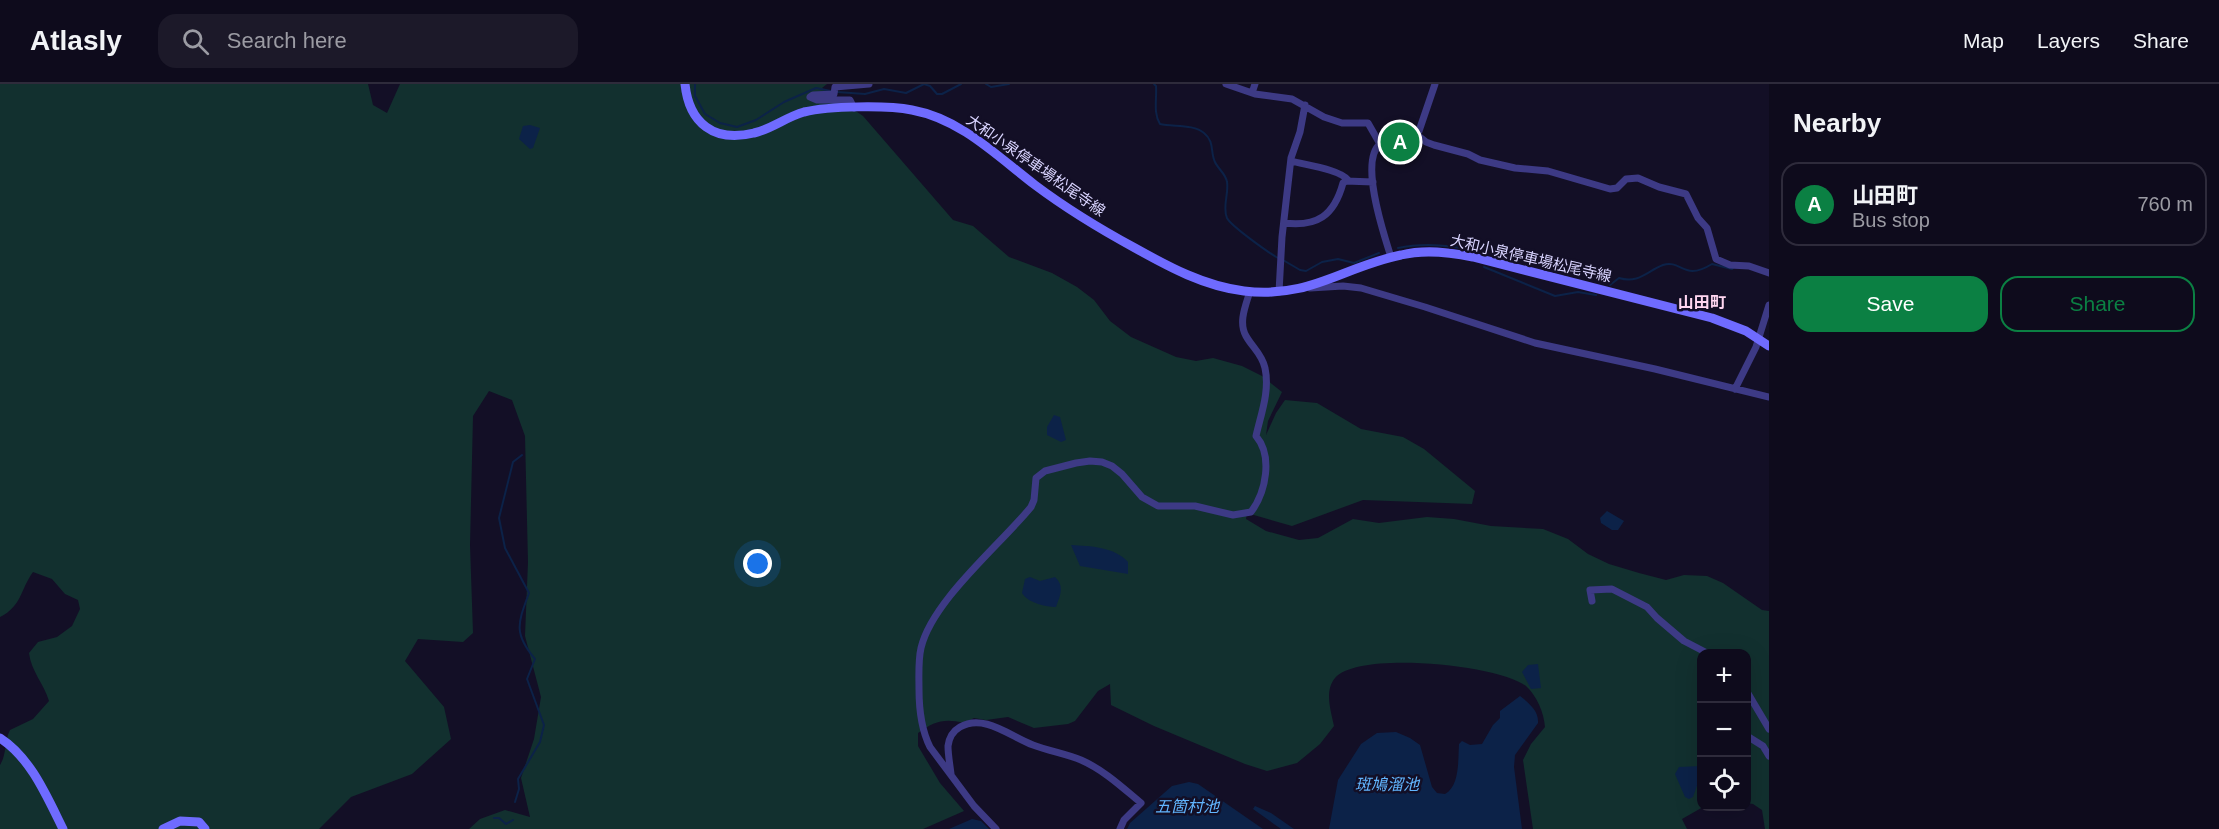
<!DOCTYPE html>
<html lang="en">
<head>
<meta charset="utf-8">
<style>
  :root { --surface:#0e0b1c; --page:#1c1929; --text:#f1f3f6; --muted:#9b9ba3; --line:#2e2b3b; --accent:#0b8043 }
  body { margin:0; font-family:Arial,"Noto Sans JP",sans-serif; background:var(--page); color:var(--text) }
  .controls { position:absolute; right:18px; bottom:18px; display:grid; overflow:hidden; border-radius:12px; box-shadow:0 6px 24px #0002 }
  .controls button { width:54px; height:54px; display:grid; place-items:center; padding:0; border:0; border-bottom:2px solid var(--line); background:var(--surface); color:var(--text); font:30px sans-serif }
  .you { position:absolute; left:758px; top:480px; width:21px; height:21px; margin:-15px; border:4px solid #fff; border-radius:50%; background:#1a73e8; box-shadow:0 0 0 9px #1a73e833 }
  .badge { display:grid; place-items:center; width:39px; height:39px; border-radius:50%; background:var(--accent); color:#fff; font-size:20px; font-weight:700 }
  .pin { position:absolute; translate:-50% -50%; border:3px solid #fff; box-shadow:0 2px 6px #0006 }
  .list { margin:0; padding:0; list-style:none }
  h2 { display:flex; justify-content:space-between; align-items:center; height:78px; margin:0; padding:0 24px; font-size:26px }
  h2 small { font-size:20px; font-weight:400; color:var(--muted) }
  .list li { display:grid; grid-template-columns:39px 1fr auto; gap:18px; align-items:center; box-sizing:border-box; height:84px; margin:0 12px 12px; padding:0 12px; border:2px solid var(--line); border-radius:18px }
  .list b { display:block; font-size:22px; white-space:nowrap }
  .list p { margin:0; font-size:20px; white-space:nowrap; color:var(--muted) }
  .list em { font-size:20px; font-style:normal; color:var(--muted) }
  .actions { display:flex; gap:12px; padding:18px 24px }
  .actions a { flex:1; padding:14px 0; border:2px solid var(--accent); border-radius:18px; text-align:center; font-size:21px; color:var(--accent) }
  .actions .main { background:var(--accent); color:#fff }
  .icon { flex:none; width:33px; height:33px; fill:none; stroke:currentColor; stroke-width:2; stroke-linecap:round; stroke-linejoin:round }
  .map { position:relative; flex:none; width:1769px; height:745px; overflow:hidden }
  header { display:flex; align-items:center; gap:36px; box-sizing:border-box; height:84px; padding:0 30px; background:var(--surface); border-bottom:2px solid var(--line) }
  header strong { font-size:28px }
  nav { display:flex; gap:33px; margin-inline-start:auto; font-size:21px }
  .search { width:420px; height:54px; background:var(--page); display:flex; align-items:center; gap:15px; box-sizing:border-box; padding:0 21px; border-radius:18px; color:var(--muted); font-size:22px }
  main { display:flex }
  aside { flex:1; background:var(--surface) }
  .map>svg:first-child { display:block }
  .green { fill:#12302f }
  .water { fill:#0c2248 }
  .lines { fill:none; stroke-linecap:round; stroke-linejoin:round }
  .stream { stroke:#0c2248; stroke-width:2 }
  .street { stroke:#3d3a85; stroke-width:7 }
  .secondary { stroke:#6f6bff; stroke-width:9 }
  .labels { text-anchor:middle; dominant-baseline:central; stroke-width:5; stroke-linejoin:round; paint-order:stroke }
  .street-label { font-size:15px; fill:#d9d4ff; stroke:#130f26 }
  .neighbourhood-label { font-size:16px; font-weight:bold; fill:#ffd6f0; stroke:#130f26 }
  .water-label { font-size:16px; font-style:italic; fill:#62b6ff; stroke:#130f26 }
</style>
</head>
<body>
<header>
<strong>Atlasly</strong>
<div class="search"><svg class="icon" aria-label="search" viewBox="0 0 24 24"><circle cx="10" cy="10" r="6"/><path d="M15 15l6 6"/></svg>Search here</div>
<nav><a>Map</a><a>Layers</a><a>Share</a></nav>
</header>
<main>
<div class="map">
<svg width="1769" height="745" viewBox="0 0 1769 745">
  <rect width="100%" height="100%" fill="#130f26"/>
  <path class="green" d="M0 0H368L373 21 387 29 400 0H827L822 4 863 32 953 136 973 142 1009 173 1052 189 1077 203 1094 216 1110 237 1131 253 1176 273 1196 277 1213 274 1242 282 1262 292 1282 308 1268 337 1266 351 1276 329 1285 316 1317 319 1361 345 1403 353 1424 365 1475 407 1472 420 1363 416 1292 442 1247 429 1246 435 1266 447 1299 456 1318 454 1353 435 1379 439 1427 433 1454 435 1491 442 1543 445 1568 455 1588 470 1609 480 1639 489 1666 496 1684 491 1707 492 1723 499 1762 526 1769 527V745H1765L1762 726 1753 720 1747 719 1746 570H1702V722L1703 723 1682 735 1687 745H1533L1523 676 1531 660 1545 643C1544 629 1537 612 1526 602 1500 581 1358 566 1335 594 1324 607 1331 627 1334 642L1320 660 1297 679 1267 687 1245 680 1154 642 1111 621 1110 600 1098 607 1075 637 1068 640 1034 644 1008 633 986 636 974 634 964 639C945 634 934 637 918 649V662L940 699 964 727 923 745H469L480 735 505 726 530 733 521 694 534 655 541 613 525 552 528 478 525 352 512 316 489 307 473 332 470 461 473 549 463 558 418 555 405 577 444 623 451 655 412 690 351 713 319 745H0V681C7 670 4 658 10 646L33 635 49 617C44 600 31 587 29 569L38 558 57 553 72 542 80 525 78 516 65 510 52 495 33 488C20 506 22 522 0 533Z"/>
  <path class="water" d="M530 41 540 44 533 64 530 65 519 55 523 42Z
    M1054 331 1060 333 1066 356 1061 358 1047 351V343Z
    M1607 427 1624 437 1618 446H1612L1601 439 1600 434Z
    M1071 461C1090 462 1115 463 1128 478V490L1080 482Z
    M1030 493 1040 497 1055 493C1065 502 1060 512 1056 523 1046 523 1028 519 1022 509L1025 495Z
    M1538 580 1541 604 1531 605 1522 588 1528 581Z
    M1520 612C1529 619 1539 627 1538 639L1515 671 1514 683 1522 745H1329L1338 696 1361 660 1377 649 1396 648 1410 654 1420 661 1432 703 1437 709 1445 710C1460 702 1458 675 1459 660L1462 657 1470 661 1482 660 1493 641 1500 634V627Z
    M1701 682V690L1693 713 1689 715 1685 713 1675 690 1679 683Z
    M1189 698 1198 700 1263 745H1127L1130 739 1172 702Z
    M1255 722 1271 729 1294 745H1281L1253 725Z
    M972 735 981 737 989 745H949Z"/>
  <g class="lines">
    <path class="stream" d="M695 0V12L705 30 720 39 737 43 756 36 784 18 816 4 831 7
      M986 0 991 3 1009 0
      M1154 0 1156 2C1157 15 1153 29 1160 40 1173 43 1194 40 1204 49 1215 58 1210 68 1215 78 1218 85 1226 90 1227 98 1229 110 1222 123 1227 134 1231 142 1269 169 1278 174
      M837 8 865 10 884 5 906 9 924 0 930 2 937 10H942L961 0
      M1398 164C1425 158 1451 161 1478 167
      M1283 176 1300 186 1306 187 1322 178 1338 175 1354 179 1379 169
      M1484 183 1555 212 1578 208 1596 211
      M1610 201 1619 194C1639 200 1647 187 1663 181 1682 175 1683 198 1712 180L1732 185 1734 183
      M515 718 519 705 518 695 540 658 544 641 527 595 535 575C513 549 518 539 529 509L505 464 499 434 513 378 522 371
      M494 734H499L506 740 513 736"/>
    <path class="street" d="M1226 0 1255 10 1292 15 1324 33 1342 39H1368L1380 60
      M1252 9 1255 0
      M854 24 850 16H817L810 13 813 11 834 10 835 3 869 0
      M1416 50 1426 58 1434 61 1468 70 1480 76 1515 84 1548 87 1610 105 1617 104 1626 95 1638 94 1659 103 1686 110 1698 134 1707 144 1716 175 1730 181 1749 182 1769 189
      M1291 77C1305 81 1339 85 1348 96
      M1284 139C1317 143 1334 132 1343 99L1346 97 1373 98
      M1391 173C1384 151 1359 77 1380 60 1391 50 1409 58 1419 47L1435 0
      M1310 204 1343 202 1361 204 1425 223 1535 259 1655 285 1769 313
      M1279 208 1282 153 1291 74 1300 48 1305 21
      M1735 305 1756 263 1769 221
      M1592 517 1590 506 1612 505 1647 523 1657 534 1684 557 1709 570
      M1746 606 1769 645
      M1747 652 1763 662 1769 672
      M951 690C950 681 948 671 948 662 949 654 953 647 960 643 984 629 1011 653 1033 661 1049 667 1066 670 1081 676 1104 686 1123 704 1141 719L1124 736 1120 745
      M996 745 974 722 930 663C921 645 919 626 919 605 919 592 918 577 921 564 932 517 1000 461 1031 423L1034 416 1036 394 1045 387 1076 379 1090 377 1102 378 1112 382 1122 390 1142 413 1158 422H1195L1233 431 1251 428C1266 408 1273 372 1256 352 1261 330 1270 307 1265 284 1262 270 1252 263 1246 252 1238 238 1246 221 1250 207"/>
    <path class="secondary" d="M685 0C689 39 714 59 754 49 772 45 786 33 804 28 829 22 887 21 912 26 961 35 997 72 1035 101 1067 125 1100 145 1135 164 1169 183 1204 202 1244 207 1310 215 1342 183 1401 171 1425 165 1449 168 1473 173L1712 234 1746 247 1769 262
      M0 654C31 674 47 713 63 745
      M163 745 180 737 199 738 205 745"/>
  </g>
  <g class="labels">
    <g class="street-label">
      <text transform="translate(1036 81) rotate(35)">大和小泉停車場松尾寺線</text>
      <text transform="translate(1531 174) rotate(13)">大和小泉停車場松尾寺線</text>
    </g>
    <g class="neighbourhood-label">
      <text x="1702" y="218">山田町</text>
    </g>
    <g class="water-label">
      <text x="1387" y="700">斑鳩溜池</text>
      <text x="1187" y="722">五箇村池</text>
    </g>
  </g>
</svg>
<div class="controls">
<button>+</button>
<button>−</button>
<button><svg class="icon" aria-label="locate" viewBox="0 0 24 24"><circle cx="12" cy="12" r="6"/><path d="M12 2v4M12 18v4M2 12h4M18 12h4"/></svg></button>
</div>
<div class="you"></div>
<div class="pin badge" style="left:1400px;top:58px">A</div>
</div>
<aside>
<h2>Nearby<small></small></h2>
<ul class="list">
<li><span class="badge">A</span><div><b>山田町</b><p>Bus stop</p></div><em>760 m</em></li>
</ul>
<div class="actions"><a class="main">Save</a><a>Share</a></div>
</aside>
</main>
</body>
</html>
